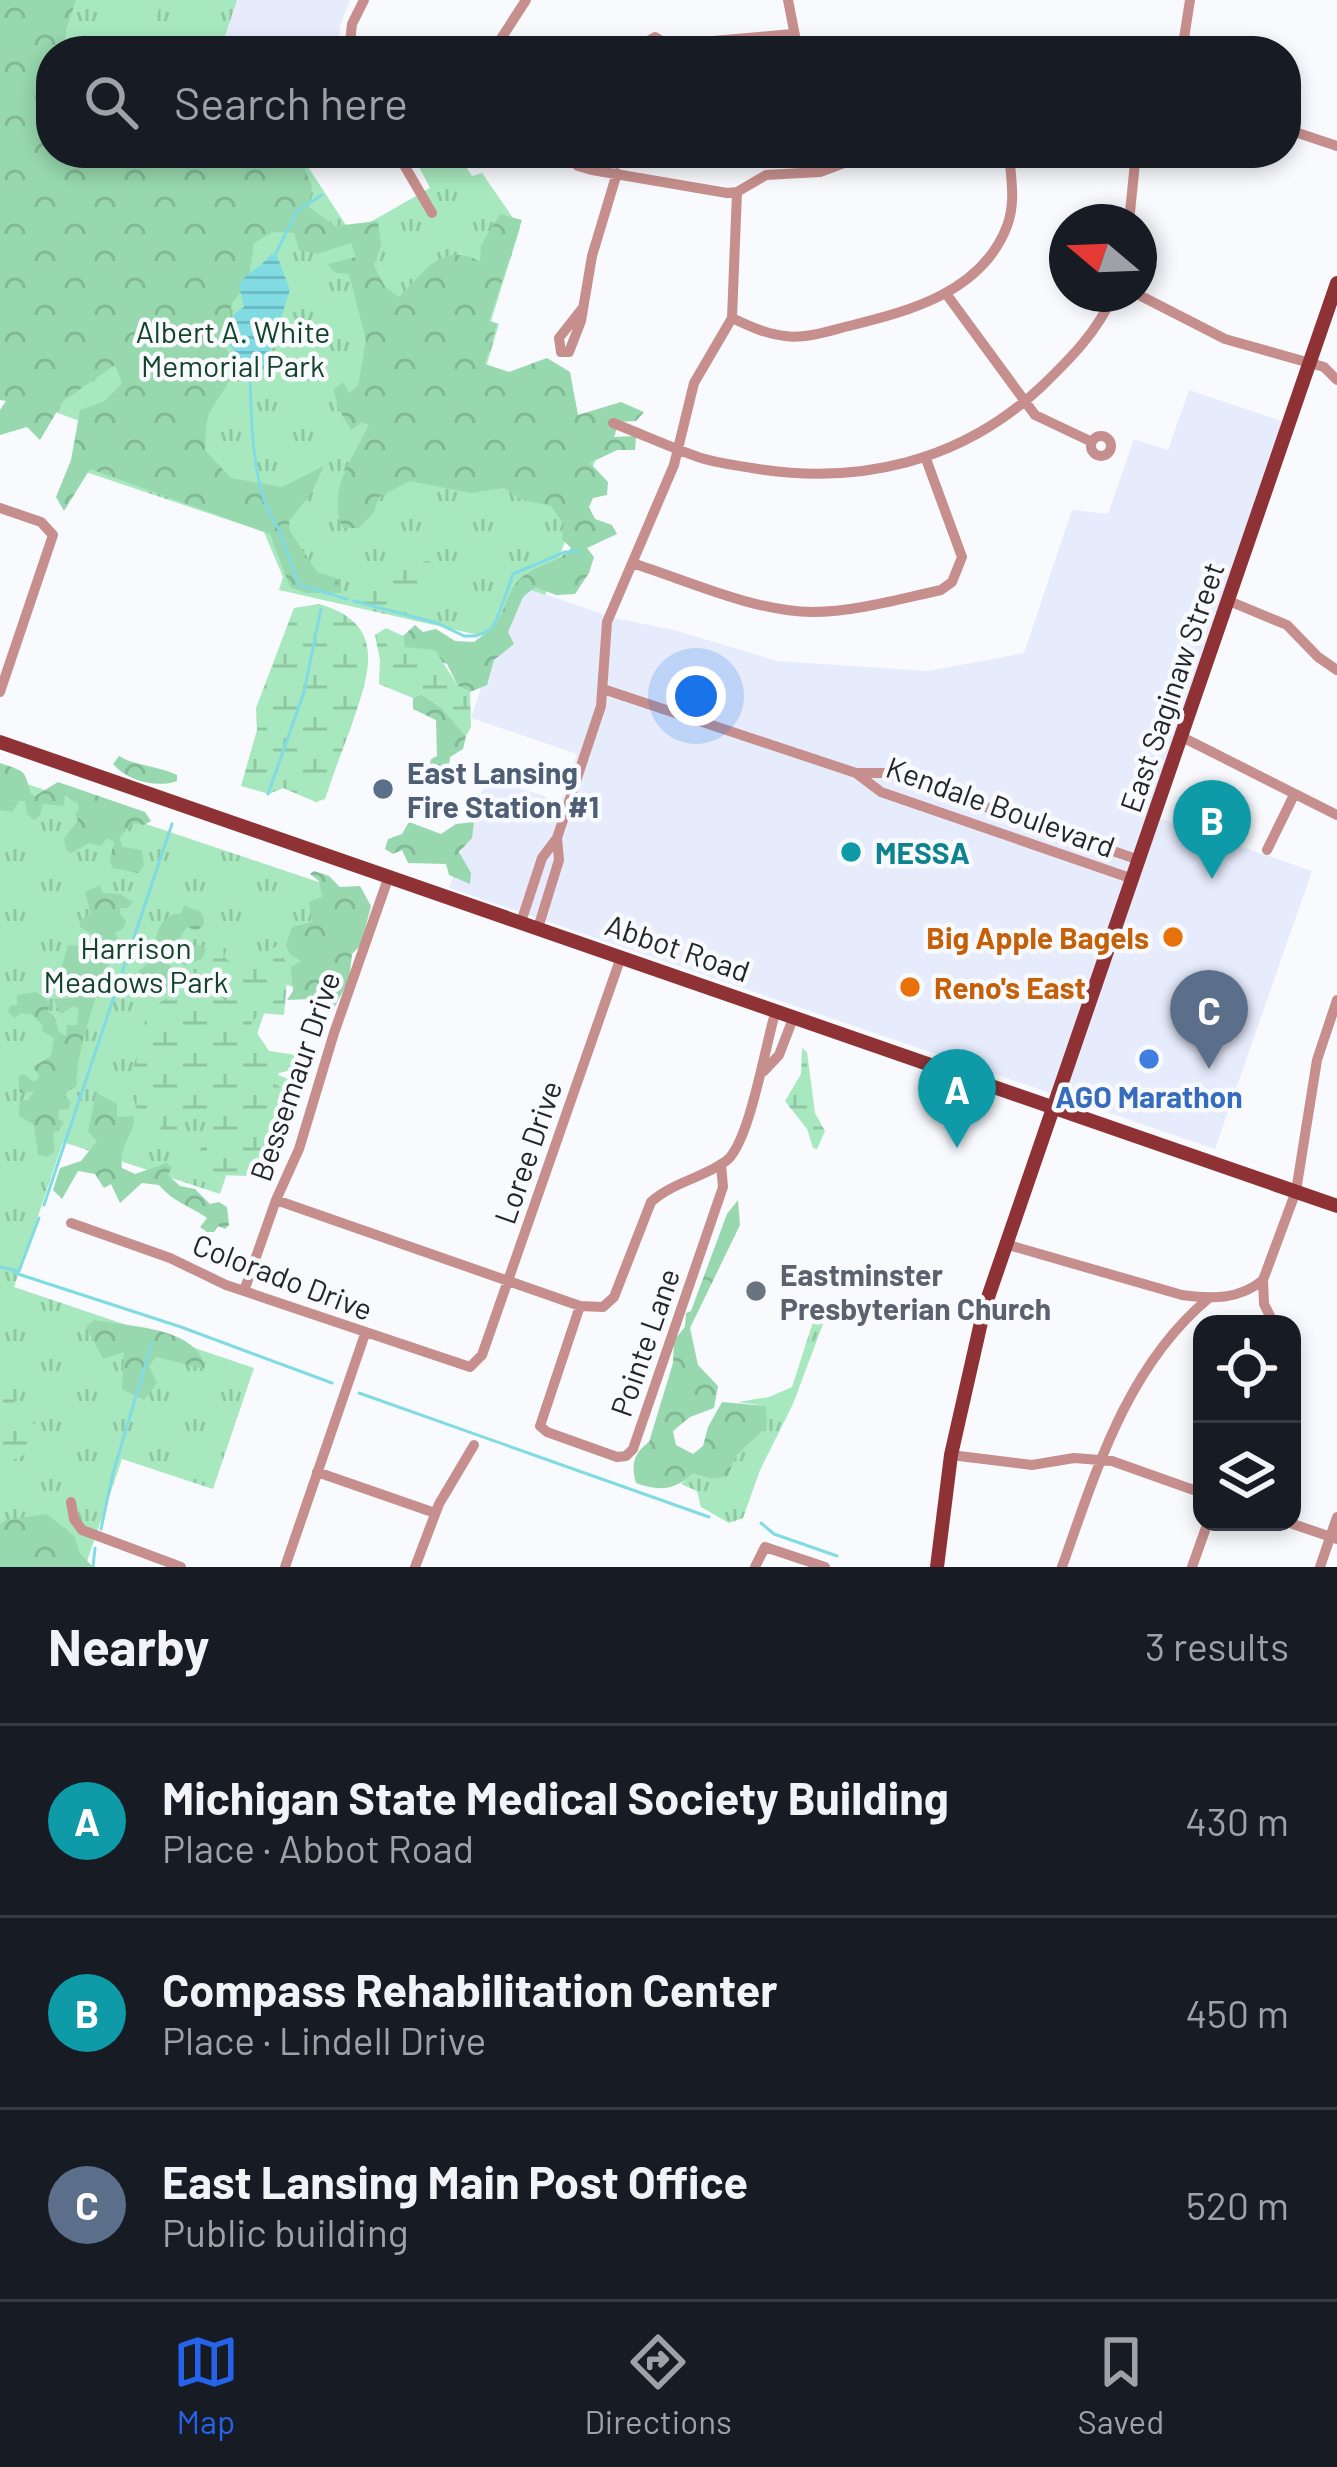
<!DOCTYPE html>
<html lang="en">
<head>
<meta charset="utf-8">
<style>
  :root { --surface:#171b24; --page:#242831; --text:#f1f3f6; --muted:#9ea1a6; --line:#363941; --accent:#2563eb }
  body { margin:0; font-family:Barlow,sans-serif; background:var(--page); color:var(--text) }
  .controls { position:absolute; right:36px; bottom:36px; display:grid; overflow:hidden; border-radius:24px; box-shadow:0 6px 18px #0003 }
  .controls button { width:108px; height:108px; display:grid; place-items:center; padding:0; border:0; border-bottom:3px solid var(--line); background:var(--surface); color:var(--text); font:60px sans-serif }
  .compass { position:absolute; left:1049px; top:204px; width:108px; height:108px; border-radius:50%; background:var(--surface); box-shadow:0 6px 18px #0003; rotate:289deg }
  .you { position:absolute; left:696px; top:696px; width:42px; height:42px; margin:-30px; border:9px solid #fff; border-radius:50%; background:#1a73e8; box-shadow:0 0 0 18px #1a73e833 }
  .badge { display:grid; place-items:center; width:78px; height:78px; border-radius:50%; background:var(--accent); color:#fff; font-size:39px; font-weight:700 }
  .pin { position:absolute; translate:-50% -99px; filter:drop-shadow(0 3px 6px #0008) }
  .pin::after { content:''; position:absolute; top:63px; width:42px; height:36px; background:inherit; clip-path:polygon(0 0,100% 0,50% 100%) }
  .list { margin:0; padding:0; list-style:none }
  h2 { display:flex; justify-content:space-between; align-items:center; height:156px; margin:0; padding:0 48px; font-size:51px }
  h2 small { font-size:39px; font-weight:400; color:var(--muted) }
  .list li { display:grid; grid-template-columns:78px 1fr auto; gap:36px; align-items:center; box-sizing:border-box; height:192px; padding:0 48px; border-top:3px solid var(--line) }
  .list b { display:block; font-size:45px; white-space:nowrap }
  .list p { margin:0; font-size:39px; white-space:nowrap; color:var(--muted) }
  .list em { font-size:39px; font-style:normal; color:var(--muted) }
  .icon { flex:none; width:66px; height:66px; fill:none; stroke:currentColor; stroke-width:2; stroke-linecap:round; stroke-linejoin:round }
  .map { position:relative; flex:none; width:1337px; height:1567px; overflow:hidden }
  .search { position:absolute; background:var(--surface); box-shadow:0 6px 18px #0003; left:36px; right:36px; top:36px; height:132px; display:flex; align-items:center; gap:30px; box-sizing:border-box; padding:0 42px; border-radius:48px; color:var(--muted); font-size:45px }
  .sheet { height:732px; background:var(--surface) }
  nav { display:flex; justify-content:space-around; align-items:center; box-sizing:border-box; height:168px; border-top:3px solid var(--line); background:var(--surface); font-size:33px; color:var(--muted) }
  nav a { display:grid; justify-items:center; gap:6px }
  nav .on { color:var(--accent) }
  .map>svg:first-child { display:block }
  .built { fill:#e7ecfd }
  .grass { fill:url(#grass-tufts) }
  .forest { fill:url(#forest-crowns) }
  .wetland { fill:url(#wetland-marsh) }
  .pitch { fill:#a7e8be }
  .water { fill:url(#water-rules) }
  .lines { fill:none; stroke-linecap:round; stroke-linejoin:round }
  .stream { stroke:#80dbe3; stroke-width:3 }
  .minor { stroke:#c68f8d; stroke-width:10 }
  .major { stroke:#8f3236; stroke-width:14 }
  .service-dot { fill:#5c6f8a; stroke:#f8fafe; stroke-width:4.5 }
  .culture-dot { fill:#0f9aa8; stroke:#f8fafe; stroke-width:4.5 }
  .food-dot { fill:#e8710a; stroke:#f8fafe; stroke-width:4.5 }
  .shop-dot { fill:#3f7fe0; stroke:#f8fafe; stroke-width:4.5 }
  .worship-dot { fill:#6b7280; stroke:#f8fafe; stroke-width:4.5 }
  .labels { text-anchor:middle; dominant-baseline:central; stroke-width:9; stroke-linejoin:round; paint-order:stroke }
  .park-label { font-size:30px; fill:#134429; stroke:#f8fafe }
  .street-label { font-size:30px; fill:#25262a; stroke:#f8fafe }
  .service-label { font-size:30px; font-weight:bold; fill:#4e5e75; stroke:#f8fafe; text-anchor:start }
  .culture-label { font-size:30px; font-weight:bold; fill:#0d838f; stroke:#f8fafe; text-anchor:start }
  .food-label { font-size:30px; font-weight:bold; fill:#c56008; stroke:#f8fafe; text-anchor:end }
  .shop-label { font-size:30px; font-weight:bold; fill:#366cbe; stroke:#f8fafe }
  .worship-label { font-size:30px; font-weight:bold; fill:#5b616d; stroke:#f8fafe; text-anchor:start }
</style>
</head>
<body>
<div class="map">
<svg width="1337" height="1567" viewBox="0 0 1337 1567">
  <defs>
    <pattern id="grass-tufts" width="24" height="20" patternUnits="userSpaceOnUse" patternTransform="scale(3)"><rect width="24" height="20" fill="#a7e8be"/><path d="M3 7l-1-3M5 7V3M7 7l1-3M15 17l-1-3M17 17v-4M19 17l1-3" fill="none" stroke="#90c7a3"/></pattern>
    <pattern id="forest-crowns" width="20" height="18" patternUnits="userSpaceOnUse" patternTransform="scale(3)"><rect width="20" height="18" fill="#97d8ae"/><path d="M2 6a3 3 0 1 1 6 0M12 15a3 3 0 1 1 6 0" fill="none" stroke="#82b996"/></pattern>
    <pattern id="wetland-marsh" width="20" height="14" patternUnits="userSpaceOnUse" patternTransform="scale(3)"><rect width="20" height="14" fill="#a7e8be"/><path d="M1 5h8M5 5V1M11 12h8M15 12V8" fill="none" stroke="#90c7a3"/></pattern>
    <pattern id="water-rules" width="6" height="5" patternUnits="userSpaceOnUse" patternTransform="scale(3)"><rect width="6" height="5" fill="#80dbe3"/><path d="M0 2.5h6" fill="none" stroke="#6ebcc3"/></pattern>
  </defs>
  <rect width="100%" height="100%" fill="#f8fafe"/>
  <path class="built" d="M237 0H350L340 26 337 51H220Z
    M1189 390 1294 425 1159 818 1312 871 1215 1149 449 888 487 777 561 802 577 754 471 718 516 584 614 618 674 630 777 661 928 671 1024 653 1072 510 1108 514 1134 439 1168 450Z"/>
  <path class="grass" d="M0 0H237L220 51H51V153H299L351 233 430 188 415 159 416 153H457L472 176 482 173 520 228 491 321 499 324 485 370 575 401 578 415 613 413 545 595 516 585 496 639 279 590 283 577 264 532 74 468 88 424 0 392Z
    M0 775 366 898 331 999 275 981 247 1064 303 1084 275 1165 234 1152 220 1194 63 1142 14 1287 254 1368 213 1489 122 1459 85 1567H0Z
    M823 1311 826 1316 793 1404 760 1470 743 1518 729 1523 701 1507 697 1491 681 1484 691 1474 712 1479 728 1475 735 1457 767 1427 765 1406 738 1402 769 1397 792 1387 813 1322Z"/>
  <path class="forest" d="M0 0H76L66 30 64 51H51V153H298L312 187 309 207 335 226 378 221 381 246 374 265 385 287 399 297C426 271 440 242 480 261L481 245 500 214 522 220 489 321 497 324 485 364 509 372 547 358 570 372 578 415 621 402 644 412 636 421 619 422 614 437 636 436 635 450H617L590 463 608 482 607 495 593 498 589 507 595 519 612 525 617 534 587 548 594 557 589 573 575 594 556 595 535 587 523 597 508 632 514 644 494 660 487 685 470 692 458 686 447 664 404 647 403 636 415 625 423 632 436 629 455 641 474 642C481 636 492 630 497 623 506 608 507 591 520 579 536 564 557 564 571 548L562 539 564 525 551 506 520 499 504 488 471 493 410 481 379 497 374 512 359 528H343C326 492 353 458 369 425L362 422 351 430 338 408 334 390 343 382 349 393 358 386 366 340 349 274 335 273 328 264 356 257 351 243 317 254 299 250 294 233 273 232 254 243 248 283 233 302 221 336C240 375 232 376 211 410 205 421 206 437 205 450L231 478 282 487 324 466 312 492 289 521 290 531 317 572 336 578 342 593H307L290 587 270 534 90 469 64 511 56 497 71 460 80 410 105 401 122 383 115 365 63 401 40 440 27 427 0 435V410L6 401 0 400Z
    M421 694 442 708 466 736 463 749 450 757 448 775 429 767 431 759 437 756 436 720 413 709V698Z
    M119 756C135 766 159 766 177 775V781C158 788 128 782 113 764Z
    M0 763C26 772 24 769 31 794L35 796 58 782 145 812 151 821 144 825 132 823 119 838 123 847 142 850 144 865 138 873 112 868 110 859 114 842 108 838 100 846 89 843 71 853 66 850 64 838 78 821 75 813 79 810 78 804 65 796 64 806 43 804 40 816 34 820 27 814 25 801H19L12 812 0 810Z
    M409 822 441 834 456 824 474 822 472 838 459 852 471 873 470 884 449 875 446 864 408 863 402 850 393 854 385 849 388 839 402 834Z
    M314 871 329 876 340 887 360 886 371 906 361 945 352 954 349 980 333 1010H322L310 999 287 1000 293 991 291 967 301 961 290 954 286 945 292 927 312 922 309 902 322 897 319 881 310 874Z
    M100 885 103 893 120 894 133 902 127 908H120V914L126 920 124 928 115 933 121 942C104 962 73 1060 77 1086L67 1091 65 1096 71 1102 68 1109 59 1110 58 1118 64 1123 53 1134 55 1152 47 1157 38 1155 34 1125 19 1116 20 1100H28L34 1091 20 1093 18 1076 24 1074 34 1082 40 1077 33 1067 51 1056 54 1038 42 1031 43 1025 31 1014 21 1013 15 1018 8 1012 10 1006 17 1005V995L36 992 51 1002 48 1011 56 1019 58 1031 66 1036 67 1025H77L79 1008 73 1006 61 1014 53 999 73 998 58 980 68 945 83 946 92 934 80 927 81 919 91 914 85 892Z
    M184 905C196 913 204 906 204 925L196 931 188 927C180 934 178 943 180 953L186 956 187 950 198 945 206 949 202 959 185 965 166 958 178 979 177 991C165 993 146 991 137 982L139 971 155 958C152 940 161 911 181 914Z
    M96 1093 117 1104V1117L134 1116C135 1134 119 1144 122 1168L135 1174 167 1163 172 1167 168 1175 180 1186 195 1189 210 1204 219 1202 227 1207 229 1225 225 1229 218 1226 214 1232H207L200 1227 207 1218C190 1206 173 1202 159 1185L142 1183 120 1203 111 1184 104 1188 95 1174 78 1171 62 1199 53 1190 60 1168 81 1161 97 1141 88 1132Z
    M738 1200 740 1225 690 1328 698 1365 718 1386 714 1408 690 1417 673 1431 676 1445 693 1454 703 1446 708 1427 722 1402 766 1406 767 1427 735 1457 728 1476 712 1479 692 1474C674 1491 658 1491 636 1483 631 1466 633 1453 649 1442L673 1363 674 1340 685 1327 686 1313 691 1311 727 1214Z
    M94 1320C128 1327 199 1326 205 1369L156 1357 149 1366 157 1383 144 1400 122 1389 124 1352 103 1359 86 1326Z
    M47 1514 74 1536 80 1553 93 1567H0V1524L6 1520Z"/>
  <path class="wetland" d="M428 561 436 565 437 582 414 612 398 615 356 604 355 598C373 570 397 564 428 561Z
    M319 604C389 624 369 674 351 727 342 751 333 775 325 799L316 802 283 788 269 794 241 786 257 730 256 708 294 608Z
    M386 628 403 636 405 647 435 650 458 686 470 692 471 727 466 736 442 708 421 694 413 698 379 684 380 660 375 635Z
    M211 931 230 938 224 957 234 965 251 947 261 954 279 945 288 969 284 1015 259 1013 251 1024 269 1051 296 1055V1069L279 1073 276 1084 289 1095 267 1134 251 1176 215 1175 199 1153 209 1123 192 1110 178 1124 180 1144 160 1141 161 1121 139 1116 128 1082 139 1050 147 1010 183 989V972L207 959Z
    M802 1048 807 1052 815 1113 825 1131 817 1149 813 1148 807 1129 785 1101 801 1074Z
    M0 1380 23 1414 43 1428C33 1448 25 1461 0 1462Z"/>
  <path class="pitch" d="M121 0 161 3 145 51H103Z"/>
  <path class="water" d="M271 254 277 256 290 290 265 367 259 374 242 368 241 359 225 340 234 314 244 307 239 286C247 270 261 269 271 254Z"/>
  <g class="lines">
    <path class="stream" d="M275 255 297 211 322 195
      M250 371C251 416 251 493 279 529
      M280 532 299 585 347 599
      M354 601 437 623 464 636H476L491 629 497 619 513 574 565 552H579
      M268 794 304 692 321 609
      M44 1205 172 824
      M0 1267 19 1271 39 1218
      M15 1273 181 1327 332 1383
      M359 1393 709 1517
      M761 1523 774 1534 837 1556
      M101 1529 113 1473 152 1343
      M93 1567 95 1548"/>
    <path class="minor" d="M788 0 798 51
      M349 51 352 24 364 0
      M493 51 526 0
      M649 51 648 41 655 37 668 45 792 34
      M1182 51 1190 0
      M1286 129 1337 146
      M397 153 432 213
      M563 153 578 166 592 170 727 193 737 192 766 175 820 172 871 153
      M1129 222 1136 153
      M1137 294 1225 339 1324 367 1337 380
      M947 295 1035 415 1092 442
      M581 310 559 338 561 352H569L581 321 592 256 617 173
      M732 318C749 326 766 334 785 336 806 339 828 331 849 326 910 311 982 292 1007 226 1016 203 1011 178 1009 153
      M613 423C641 434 670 447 698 457 715 463 735 465 752 468 858 486 961 462 1041 387 1071 358 1097 332 1114 294
      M1091 446a10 10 0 1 1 20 0a10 10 0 1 1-20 0Z
      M0 508 41 522 53 535 0 692
      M632 563C689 581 752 611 812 612 854 612 900 599 941 590L952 582 962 557 926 459
      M1229 601 1287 625 1318 657 1337 670
      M603 689 856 773H887L1139 860
      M1182 737 1337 815
      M856 773 881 792 1133 879
      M1267 850 1294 795
      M521 922 542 858 557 838 601 706 607 622 674 465 694 383 732 318 737 192
      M538 928 559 860 557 838
      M764 1071 779 1055 794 1016
      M276 1200 580 1306 603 1307 614 1297 651 1202C673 1182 703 1178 726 1161 750 1143 766 1041 776 1010
      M71 1223 170 1258 226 1285 470 1367 482 1355 621 957
      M1005 1244 1182 1295C1212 1299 1239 1300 1263 1280
      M244 1291 276 1200 299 1149 334 1033 389 876
      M580 1306 540 1426 547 1432 617 1457 626 1456 633 1449 723 1187 721 1164
      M1274 1324 1264 1304 1263 1280 1296 1191 1317 1060 1337 1000
      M951 1455 1032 1465 1074 1458 1112 1461 1202 1493
      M317 1472 435 1513
      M71 1502 74 1519 82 1530 181 1567
      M1287 1522 1337 1539
      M285 1567 365 1334
      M415 1567 439 1504 474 1445
      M755 1567 765 1547 825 1567
      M1062 1567C1096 1471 1127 1366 1209 1298
      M1192 1567 1208 1522
      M1320 1567 1337 1517"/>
    <path class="major" d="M0 742 1337 1206
      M937 1567 951 1455 984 1309 1337 283"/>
  </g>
  <circle class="service-dot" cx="383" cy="789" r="12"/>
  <circle class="culture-dot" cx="851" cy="852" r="12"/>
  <g class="food-dot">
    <circle cx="1173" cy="937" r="12"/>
    <circle cx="910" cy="987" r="12"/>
  </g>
  <circle class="shop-dot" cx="1149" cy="1059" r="12"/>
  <circle class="worship-dot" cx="756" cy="1291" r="12"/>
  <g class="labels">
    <g class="park-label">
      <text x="233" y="331">Albert A. White<tspan x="233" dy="34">Memorial Park</tspan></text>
      <text x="136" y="947">Harrison<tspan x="136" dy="34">Meadows Park</tspan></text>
    </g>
    <g class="street-label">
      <text transform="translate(1171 687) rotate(-71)">East Saginaw Street</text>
      <text transform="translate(1001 806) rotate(20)">Kendale Boulevard</text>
      <text transform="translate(678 947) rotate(19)">Abbot Road</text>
      <text transform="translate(294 1076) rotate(-71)">Bessemaur Drive</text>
      <text transform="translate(527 1152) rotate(-71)">Loree Drive</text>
      <text transform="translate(283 1276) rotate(21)">Colorado Drive</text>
      <text transform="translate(644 1342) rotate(-71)">Pointe Lane</text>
    </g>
    <g class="service-label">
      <text x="407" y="772">East Lansing<tspan x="407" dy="34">Fire Station #1</tspan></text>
    </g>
    <g class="culture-label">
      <text x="875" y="852">MESSA</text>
    </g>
    <g class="food-label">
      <text x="1149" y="937">Big Apple Bagels</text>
      <text x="934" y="987" text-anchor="start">Reno's East</text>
    </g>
    <g class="shop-label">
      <text x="1149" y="1096">AGO Marathon</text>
    </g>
    <g class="worship-label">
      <text x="780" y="1274">Eastminster<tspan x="780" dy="34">Presbyterian Church</tspan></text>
    </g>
  </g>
</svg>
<div class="controls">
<button><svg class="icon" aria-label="locate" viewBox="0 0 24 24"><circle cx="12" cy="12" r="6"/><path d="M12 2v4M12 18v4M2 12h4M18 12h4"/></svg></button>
<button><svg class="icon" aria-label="layers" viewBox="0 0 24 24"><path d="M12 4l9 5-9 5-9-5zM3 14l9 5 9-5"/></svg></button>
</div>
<svg class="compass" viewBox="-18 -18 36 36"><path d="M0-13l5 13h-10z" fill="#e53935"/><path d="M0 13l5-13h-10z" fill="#9ea1a6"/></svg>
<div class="you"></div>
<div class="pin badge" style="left:957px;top:1148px;background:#0f9aa8">A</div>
<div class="pin badge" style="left:1212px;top:879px;background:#0f9aa8">B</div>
<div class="pin badge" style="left:1209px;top:1069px;background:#5c6f8a">C</div>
<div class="search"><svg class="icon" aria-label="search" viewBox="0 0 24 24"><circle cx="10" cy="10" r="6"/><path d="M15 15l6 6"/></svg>Search here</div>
</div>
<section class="sheet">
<h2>Nearby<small>3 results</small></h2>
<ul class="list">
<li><span class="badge" style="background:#0f9aa8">A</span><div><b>Michigan State Medical Society Building</b><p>Place · Abbot Road</p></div><em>430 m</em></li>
<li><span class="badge" style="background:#0f9aa8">B</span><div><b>Compass Rehabilitation Center</b><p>Place · Lindell Drive</p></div><em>450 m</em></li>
<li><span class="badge" style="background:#5c6f8a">C</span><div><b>East Lansing Main Post Office</b><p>Public building</p></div><em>520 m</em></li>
</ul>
</section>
<nav>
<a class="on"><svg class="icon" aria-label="map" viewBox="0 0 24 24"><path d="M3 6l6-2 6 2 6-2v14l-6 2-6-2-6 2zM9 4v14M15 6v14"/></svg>Map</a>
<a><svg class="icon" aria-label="directions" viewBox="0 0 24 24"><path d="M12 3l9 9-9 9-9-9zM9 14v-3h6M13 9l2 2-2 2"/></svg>Directions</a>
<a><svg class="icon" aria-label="saved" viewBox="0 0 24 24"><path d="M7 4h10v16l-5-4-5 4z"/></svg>Saved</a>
</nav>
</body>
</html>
